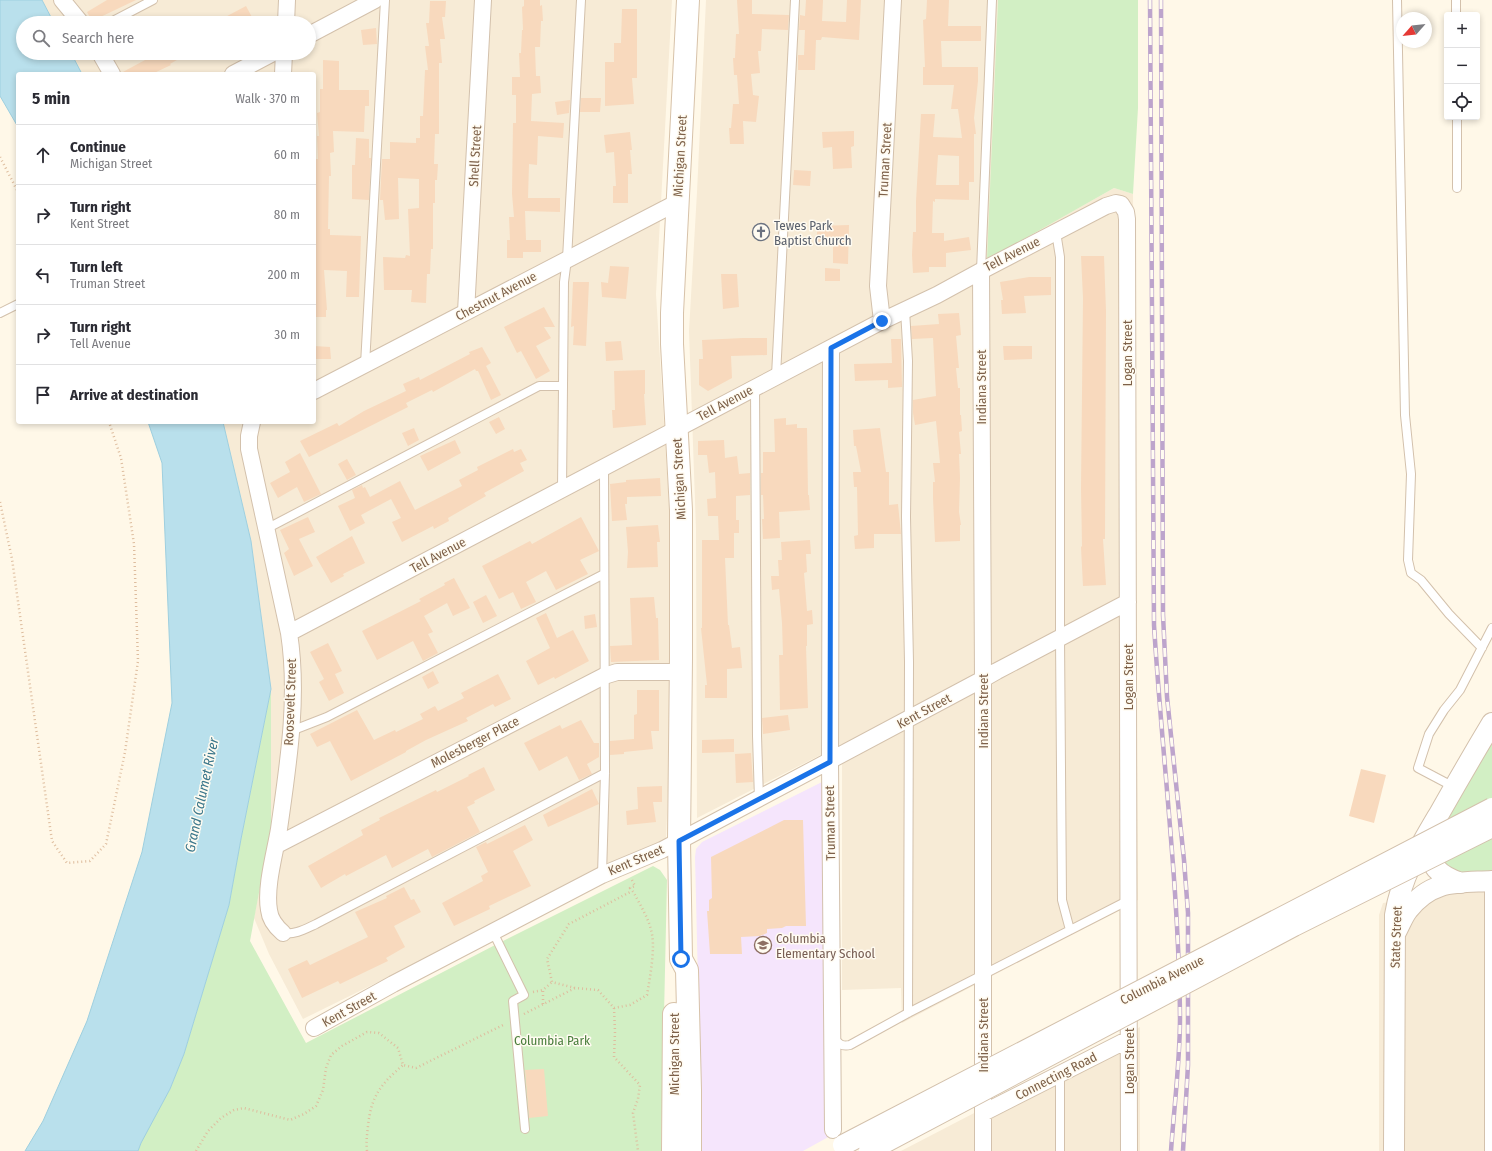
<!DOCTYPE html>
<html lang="en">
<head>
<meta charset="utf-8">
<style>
  :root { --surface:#fff; --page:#f7f7f7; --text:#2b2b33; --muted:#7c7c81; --line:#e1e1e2 }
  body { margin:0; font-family:"Fira Sans Condensed",sans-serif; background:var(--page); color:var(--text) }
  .controls { position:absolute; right:12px; top:12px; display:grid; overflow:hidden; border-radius:4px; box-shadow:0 2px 6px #0003 }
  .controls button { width:36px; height:36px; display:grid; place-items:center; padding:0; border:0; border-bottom:1px solid var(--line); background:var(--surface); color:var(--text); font:20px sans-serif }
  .compass { position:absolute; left:1396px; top:12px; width:36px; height:36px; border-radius:50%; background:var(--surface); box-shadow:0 2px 6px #0003; rotate:243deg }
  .stop { position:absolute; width:12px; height:12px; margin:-9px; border:3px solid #1a73e8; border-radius:50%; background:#fff }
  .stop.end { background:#1a73e8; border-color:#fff; box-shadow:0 1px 4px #0008 }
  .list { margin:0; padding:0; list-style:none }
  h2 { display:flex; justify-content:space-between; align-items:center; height:52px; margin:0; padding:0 16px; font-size:17px }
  h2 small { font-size:13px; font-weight:400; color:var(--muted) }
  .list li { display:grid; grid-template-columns:26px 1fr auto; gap:12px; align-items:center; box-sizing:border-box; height:60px; padding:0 16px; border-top:1px solid var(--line) }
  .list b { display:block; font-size:15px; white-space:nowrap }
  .list p { margin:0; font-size:13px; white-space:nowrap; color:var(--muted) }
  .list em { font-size:13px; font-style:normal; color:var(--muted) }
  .icon { flex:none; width:22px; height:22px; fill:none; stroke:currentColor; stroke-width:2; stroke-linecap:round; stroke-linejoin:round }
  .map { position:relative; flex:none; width:1492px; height:1151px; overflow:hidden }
  .search { position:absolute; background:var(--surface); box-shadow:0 2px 6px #0003; left:16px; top:16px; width:300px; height:44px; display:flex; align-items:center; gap:10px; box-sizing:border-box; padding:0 14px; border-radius:22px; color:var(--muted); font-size:15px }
  .panel { position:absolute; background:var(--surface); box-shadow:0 2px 6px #0003; left:16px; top:72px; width:300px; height:352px; border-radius:4px }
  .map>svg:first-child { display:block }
  .residential { fill:#f7ebd6 }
  .education { fill:#f5e5fc }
  .green { fill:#d2efc4 }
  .water { fill:#b9e0ec; stroke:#9ecfdf }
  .building { fill:#f8d9bd; fill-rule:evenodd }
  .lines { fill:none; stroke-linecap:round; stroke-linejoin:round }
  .service-casing { stroke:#d3c1ac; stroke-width:10 }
  .minor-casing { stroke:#d3c1ac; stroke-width:18 }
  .tertiary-casing { stroke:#d3c1ac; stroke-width:22 }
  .secondary-casing { stroke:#d7c2a9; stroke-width:24 }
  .path { stroke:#debd9e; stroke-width:2.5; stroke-dasharray:1 3; stroke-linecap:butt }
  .service { stroke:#fff; stroke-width:8 }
  .minor { stroke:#fff; stroke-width:16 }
  .tertiary { stroke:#fff; stroke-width:20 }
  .secondary { stroke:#fff; stroke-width:22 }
  .rail-casing { stroke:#bda4cc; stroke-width:4.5 }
  .rail { stroke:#fffbf1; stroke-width:3; stroke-dasharray:9; stroke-linecap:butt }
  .tertiary-bridge-casing { stroke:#d3c1ac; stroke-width:22; stroke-linecap:butt }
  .tertiary-bridge { stroke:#fff; stroke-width:20 }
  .route { stroke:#1a73e8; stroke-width:5 }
  .labels { text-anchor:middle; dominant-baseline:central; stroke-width:3; stroke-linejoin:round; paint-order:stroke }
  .street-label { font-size:13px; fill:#7d6048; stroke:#fffbf1 }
  .worship-label { font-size:13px; fill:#5b616d; stroke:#fffbf1; text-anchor:start }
  .education-label { font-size:13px; fill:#785e54; stroke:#fffbf1; text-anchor:start }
  .park-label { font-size:13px; fill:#497e3c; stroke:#fffbf1 }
  .water-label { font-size:14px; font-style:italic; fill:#3b778b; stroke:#fffbf1 }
</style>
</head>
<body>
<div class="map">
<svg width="1492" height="1151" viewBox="0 0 1492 1151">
  <rect width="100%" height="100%" fill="#fff8e8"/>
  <path class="residential" d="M42 0H672L656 294 675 602 666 840 303 1019 269 954 254 918 271 828V689L251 541 223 422H314V74H82L71 53H309V23H54Z
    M706 0H998L988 259 1114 188 1133 194 1138 900 902 1023 901 988 842 990V744L697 818 696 529 689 331 697 192Z
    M1478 891H1492V1151H1379V915L1383 903Z
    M1140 1027V1151H901Z"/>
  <path class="education" d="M822 782 832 1032V1135L803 1151H702L695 857 696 849 702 842Z"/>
  <path class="green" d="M998 0H1138V108L1133 194 1114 188 987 260Z
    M271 689V828L250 941 306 1043 497 944 653 866 660 870 667 880 661 1151H138L141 1142 170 1089 184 1054 229 905 241 839Z
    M1492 723V881L1434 866 1454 787Z"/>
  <path class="water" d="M0 0H42L54 23H23V53H71L82 74H18V127L0 96Z
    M148 422H223L251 541 271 689 241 839 229 905 184 1054 170 1089 141 1143 138 1151H25L43 1121 87 1021 142 852 172 703 162 463Z"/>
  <path class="building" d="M107 0H136L92 21 87 12Z
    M524 0H540V6L542 5 543 21H541L540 47H535L536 76H540L541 93 532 94 531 121 564 123 563 138 538 136 537 165 529 164 528 198H560V212L525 211 526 240H541V252H523V258H507V240H510L509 217H514L512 194 513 123H516V95H512V77H520L519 53H521L522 30H523L522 7 524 6Z
    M737 0H752V14L789 15 788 30 762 29 761 51H758L760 73 751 74 753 95 759 96 756 122 743 121 744 144H730L729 128H731L733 104H739L737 75H734L733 58H735L736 34H739Z
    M806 0H823L822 21 846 22 847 0H861L859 40 822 37 821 40H816L815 70H798V55H804L805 30H799L800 15 805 16Z
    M927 0H949L948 26H981V41H941L942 67H978V81L974 118 976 134H974V182H969V200L935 199V202L933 201 932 233H944V241L969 237 971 250 946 253V267H929V272L913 273 912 255 913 232H916V201L921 114H935L933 137 962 138 958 109H951L954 85H923V67H925L923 20 926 19ZM938 155 959 156V185H936Z
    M430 1H446L445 17H442L445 39H440L442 63H439V134H435L434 164H438L437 180H435V203H433V249H431L430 274H427L426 303 411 302 412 290H384L383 257 405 258 406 255 410 256 408 209 419 208V179L398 178 399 219 385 220 383 200H380L382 159H390V142L416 143V138H420V116H423L425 70H428L425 46H429L426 23H429Z
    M246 6 253 19 246 23H214Z
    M622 9H637V78H632L634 104 605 106V62H614V43H621Z
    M376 28 377 44 363 45 361 30Z
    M158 53H189L170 64 171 65 152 74H121V73Z
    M323 60 339 61V90H369V106H365L364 132 333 131 334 152 330 153 331 176H329L328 229H330V235L361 236 359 297H346L347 271 324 270 327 310H326V317H314V205H316L314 159H318L317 136H319L317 113 320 112V89H323Z
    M581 98H601L600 112H580Z
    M570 100 569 113 557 115 555 102Z
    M854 131V146L851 147 852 168 833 169 832 147 823 148 822 132Z
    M630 132 632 150H630L632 174H628V203H613V186H616L614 152 606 153 604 135Z
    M356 138 369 139V158H371L369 200 352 199V165H355Z
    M794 170 811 171 810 186 793 185Z
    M849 225 848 264 833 263V241L817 242V226Z
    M1081 256H1104L1106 311 1105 539H1103L1106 585 1083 586 1081 547 1082 546 1081 488 1083 298Z
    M610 266 629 267 626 299 602 297 601 282 608 283Z
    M825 268 840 269V281H825Z
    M721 274H737L739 307 723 309Z
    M1029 277H1051V295L1024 296 1026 313 1002 314 1001 300H1003L1000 282Z
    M573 282H589L586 346 573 345 574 326 571 327Z
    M544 307 555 327H544L551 338 536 346 550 371 536 379 521 351 517 353 504 327Z
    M959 313 961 335 956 336 959 368H956L958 388H960V415H961L962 431 959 432 961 454H959L960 478 959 512 961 525H960V541L935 542 933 498V482H935L933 463H940L936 421 915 425 913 413V400L936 396 933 338 912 339 911 326 939 324 938 314Z
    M743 338H767V355L731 356 732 378 708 391 699 385V359H703L702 340Z
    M891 339H901L902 387 888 388V380L855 381 854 364 892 363Z
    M621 341 623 360 606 361 605 342Z
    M314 346 330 347 331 359H314Z
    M1003 346H1032V359L1004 360Z
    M482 347 491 363 486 366 501 395 491 400 478 371H476L475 369 433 392 432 390 406 403 408 407 309 457 300 441 337 423 339 426 364 411 406 391 403 384 419 377 420 380 470 354 469 352Z
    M645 370V394H644L646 425 613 428 612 410H615L614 371Z
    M499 417 505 429 496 434 489 422Z
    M786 418V425L797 424V428H807L808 495H809L810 510 779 512 780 538 763 539 762 519H764L763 495H761V473H763V452H775L774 419Z
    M414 428 419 440 408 446 402 433Z
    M880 428 886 472H889V505L898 504 901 534H874V548L855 549 854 536 858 535 857 487H854L853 472H861L856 446H854L853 430Z
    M455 440 461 453 428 471 420 456Z
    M724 440 725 458 737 456 739 474 750 473V495L736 496V520H739V533H734V558H725L728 625H729L732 648 740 647 742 668 727 669V698H705V685H707L701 628H702V540H719L718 516H708L707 499 716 498 715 472 709 473 707 455H698V441Z
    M513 449 514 452 521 449 527 460 520 463 524 471 484 493 486 496 448 518 449 521 434 529 433 526 402 542 392 522 401 518 391 499 361 515 365 523 350 531 338 506 355 498 352 490 362 485 363 488 365 487 370 497 400 481 415 510 462 486 459 480 478 470 477 467Z
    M300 453 321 494 304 502 297 487 278 498 270 483 290 472 285 462Z
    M347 459 356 475 347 480 338 464Z
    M660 478 661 496 627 497V504H625L627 520 612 521 610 484 626 482V480Z
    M308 517 315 532 299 539 313 566 294 576 284 553 289 549 280 530Z
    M581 517 599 551 580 560 588 574 556 590 546 571 526 582 536 602 521 609 513 592 499 599 482 566 530 541 532 544Z
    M658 525 660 542H657L658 567 627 568 628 552 626 527Z
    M352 536 365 563 343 574 344 576 331 583 316 557Z
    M810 540 811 554H806L807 572 804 573 807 611 812 610 813 624 807 625V646H806L808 708 780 710 779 655H783L782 623 779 589 772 590 771 576H779L778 560H782L781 542Z
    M454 578 470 608 453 616 447 603 424 616 433 632 428 634 438 653 423 661 413 641 377 660 362 631 421 601 419 599 445 585 444 583Z
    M486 595 497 616 483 623 473 602Z
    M654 597 656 618H658L659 660 611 662 610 646 632 645 630 598Z
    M546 613 557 638 573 630 589 661 555 679 554 677 538 685 526 661 550 648 536 618Z
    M595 614 597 627 585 629 584 616Z
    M328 643 342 671 335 674 344 693 329 701 319 682 324 679 310 652Z
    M433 671 439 683 428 689 422 677Z
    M498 674 511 699 495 707 493 704 466 718 468 721 426 740 406 751V752L351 781 330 741 317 747 310 734 357 710 374 740 395 730 396 732 423 719 420 714 435 706 438 711 464 698 461 693Z
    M637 690H659V731H651L653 749 624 752V754L610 755V741L634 739V715L637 714Z
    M788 715 790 730 763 734 762 718Z
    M581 720 594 743H599V757L587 764 592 774 579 780 567 756 539 771 524 743 560 725 562 729Z
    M734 739V752L702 753V740Z
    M751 753 753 782 736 783 735 754Z
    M484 767 495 790 474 801 475 803 467 807 480 832 432 857 428 849 392 868 386 855 346 876 345 874 321 888 308 866 363 835 361 830 380 820 379 818 436 790 437 792 469 776 468 775Z
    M1361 769 1386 775 1374 823 1349 816Z
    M662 786V802H653L656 822 627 825 626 811 638 809 637 787Z
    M592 789 599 804 548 827 543 815Z
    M784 820H803L806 926H786L782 928 767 929V933L760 936 741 937 742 954H710L707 911H709V900L712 898 711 857Z
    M525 825 533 840 513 851 531 886 489 906 490 909 454 926 442 903 483 881 481 876 488 872 476 847 486 842 487 844Z
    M404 887 411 900 414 899 421 912 394 926 405 947 386 958 388 961 340 984 338 981 302 998 288 969 307 960 310 965 368 937 355 912 387 898 386 896Z
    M544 1069 548 1116 529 1118 525 1070Z"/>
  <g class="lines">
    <g class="service-casing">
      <path id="service" d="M1397 0 1405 415 1411 474 1408 560 1411 573 1421 580 1449 614 1482 648
        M1456 0V15
        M109 23 153 0
        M1457 117V188
        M1056 232 1060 257V638L1062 900 1070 930
        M981 271 992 0
        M905 310 908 361 906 517 909 662 908 1013
        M0 313 18 304
        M365 365 385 0
        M776 376 795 0
        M755 387 757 736 759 799
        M562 490 564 282 567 259 581 0
        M266 529 539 386H563
        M291 731 327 717 604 574
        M1454 787 1418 768 1429 734 1444 710 1460 690 1492 628
        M602 875 605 773 604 467
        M1489 881V1151
        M493 932 524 995 513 1001 525 1129
        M283 933C295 935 305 929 316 924L605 773
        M834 1037C838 1044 842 1047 850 1045L908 1013 1129 900
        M1060 1151V1074"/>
    </g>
    <g class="minor-casing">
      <path id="minor" d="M62 0 81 23
        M286 23 287 0
        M309 35 375 0
        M100 53 112 74
        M233 74 273 53
        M283 74 284 53
        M981 271 983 679V1151
        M466 312 483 0
        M882 321 878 286 893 0
        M831 348 830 762 833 1130
        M314 391 678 202
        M252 422 249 436V449L289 633C299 698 288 765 279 829 275 853 265 887 269 910 270 920 276 927 283 933
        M289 633 882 321 937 295 981 271 1106 206 1116 203 1121 204 1126 212 1127 219 1129 1151
        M277 845 604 676 617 672H681
        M314 1028 393 984 602 875 662 850 679 841 983 679 997 671 1128 602
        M983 1113 1129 1039"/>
    </g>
    <g class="tertiary-casing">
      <path id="tertiary" d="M1429 841C1427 866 1440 876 1461 883
        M1396 932C1400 925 1403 916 1408 910 1432 879 1457 883 1492 881
        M1394 1151 1395 915C1401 877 1420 846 1439 814 1456 784 1474 753 1492 723"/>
    </g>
    <g class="secondary-casing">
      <path id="secondary" d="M688 0 672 313V344L681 510V658L679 841 681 959 687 970 690 1090V1151
        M673 1151 674 1014"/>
    </g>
    <path class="path" d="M0 157 18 192
      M0 502 12 559 52 841 67 863 90 861 106 844 125 752 138 661 134 544 121 458 109 422
      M632 880 635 886 630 888 634 893C640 905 648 917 651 930 656 946 650 977 647 995L630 1005 614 1008 598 990 575 988 552 982 547 959 569 924 632 891
      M533 992 543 990
      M543 1004V990L552 982
      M614 1008 615 1032 614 1057 640 1085 638 1099 633 1113 638 1151
      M524 1014 575 988
      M196 1151 208 1131 221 1118 234 1110 244 1108 290 1120 304 1114 316 1106 323 1090 326 1068 331 1055 342 1046 367 1032 379 1033 398 1048 403 1065 416 1068 505 1024
      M367 1151C366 1142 367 1135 368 1126 371 1096 381 1084 403 1065"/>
    <use href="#service" class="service"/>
    <use href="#minor" class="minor"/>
    <use href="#tertiary" class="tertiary"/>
    <use href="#secondary" class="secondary"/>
    <g class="rail-casing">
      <path id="rail" d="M1150 0 1154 625C1162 756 1179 887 1180 1018 1180 1062 1174 1107 1171 1151
        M1161 0 1163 615 1167 697 1184 860 1188 913V1065L1183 1151"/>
    </g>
    <use href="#rail" class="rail"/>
    <g class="tertiary-bridge-casing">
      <path id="tertiary-bridge" d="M843 1145 1492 808
        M869 1151 1294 926 1492 827"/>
    </g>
    <use href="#tertiary-bridge" class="tertiary-bridge"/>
  </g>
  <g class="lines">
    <path class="route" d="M681 959 679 841 830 762 831 348 882 321"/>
  </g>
  <defs>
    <g id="church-ring" transform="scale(0.9)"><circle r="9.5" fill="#fffbf1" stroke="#6b7280" stroke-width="1.5"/><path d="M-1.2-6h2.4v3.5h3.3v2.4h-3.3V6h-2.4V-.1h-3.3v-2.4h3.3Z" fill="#6b7280"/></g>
    <g id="school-ring" transform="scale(0.9)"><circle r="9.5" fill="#fffbf1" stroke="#8d6e63" stroke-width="1.5"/><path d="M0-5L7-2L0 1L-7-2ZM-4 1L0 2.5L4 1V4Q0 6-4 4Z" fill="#8d6e63"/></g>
  </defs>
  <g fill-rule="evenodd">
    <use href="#church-ring" x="761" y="232"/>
    <use href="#school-ring" x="763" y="945"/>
  </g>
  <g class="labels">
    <g class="street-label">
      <text transform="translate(475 156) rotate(-87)">Shell Street</text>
      <text transform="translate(680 156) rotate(-87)">Michigan Street</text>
      <text transform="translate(885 160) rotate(-87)">Truman Street</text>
      <text transform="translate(1012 254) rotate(-27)">Tell Avenue</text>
      <text transform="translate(496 296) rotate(-28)">Chestnut Avenue</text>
      <text transform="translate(1127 353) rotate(-90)">Logan Street</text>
      <text transform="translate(981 387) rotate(-90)">Indiana Street</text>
      <text transform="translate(725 403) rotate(-28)">Tell Avenue</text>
      <text transform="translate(679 479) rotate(-93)">Michigan Street</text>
      <text transform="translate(438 555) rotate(-28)">Tell Avenue</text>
      <text transform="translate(1128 677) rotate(-90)">Logan Street</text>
      <text transform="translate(290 702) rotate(-88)">Roosevelt Street</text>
      <text transform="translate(924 711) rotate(-28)">Kent Street</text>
      <text transform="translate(983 711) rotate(-90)">Indiana Street</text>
      <text transform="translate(475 742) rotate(-27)">Molesberger Place</text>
      <text transform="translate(830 823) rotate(-91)">Truman Street</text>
      <text transform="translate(636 860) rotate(-23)">Kent Street</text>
      <text transform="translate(1396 937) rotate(-88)">State Street</text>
      <text transform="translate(1162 980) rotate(-27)">Columbia Avenue</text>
      <text transform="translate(349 1009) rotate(-29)">Kent Street</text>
      <text transform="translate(983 1035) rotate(-90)">Indiana Street</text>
      <text transform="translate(674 1054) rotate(-90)">Michigan Street</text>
      <text transform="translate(1129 1061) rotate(-90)">Logan Street</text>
      <text transform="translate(1056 1076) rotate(-27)">Connecting Road</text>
    </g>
    <g class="worship-label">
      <text x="774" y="225">Tewes Park<tspan x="774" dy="15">Baptist Church</tspan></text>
    </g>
    <g class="education-label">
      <text x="776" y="938">Columbia<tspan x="776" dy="15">Elementary School</tspan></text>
    </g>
    <g class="park-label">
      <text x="552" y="1040">Columbia Park</text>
    </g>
    <g class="water-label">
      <text transform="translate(202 795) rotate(-78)">Grand Calumet River</text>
    </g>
  </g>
</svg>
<div class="controls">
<button>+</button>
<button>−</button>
<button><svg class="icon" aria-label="locate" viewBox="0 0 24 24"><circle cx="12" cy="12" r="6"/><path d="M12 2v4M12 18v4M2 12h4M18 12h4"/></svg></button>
</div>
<svg class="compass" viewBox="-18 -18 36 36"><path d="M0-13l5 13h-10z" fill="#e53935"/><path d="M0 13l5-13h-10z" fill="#7c7c81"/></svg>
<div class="stop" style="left:681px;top:959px"></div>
<div class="stop end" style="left:882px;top:321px"></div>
<div class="search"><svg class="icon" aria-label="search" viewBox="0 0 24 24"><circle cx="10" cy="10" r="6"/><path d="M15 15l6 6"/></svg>Search here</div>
<section class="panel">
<h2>5 min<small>Walk · 370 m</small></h2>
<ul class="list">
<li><svg class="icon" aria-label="ahead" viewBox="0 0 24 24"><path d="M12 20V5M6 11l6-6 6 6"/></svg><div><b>Continue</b><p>Michigan Street</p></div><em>60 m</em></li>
<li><svg class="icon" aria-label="right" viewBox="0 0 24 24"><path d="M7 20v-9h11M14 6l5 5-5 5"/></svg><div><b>Turn right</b><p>Kent Street</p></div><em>80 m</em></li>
<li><svg class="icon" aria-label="left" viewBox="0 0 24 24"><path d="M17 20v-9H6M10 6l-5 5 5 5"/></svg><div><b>Turn left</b><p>Truman Street</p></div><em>200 m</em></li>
<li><svg class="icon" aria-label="right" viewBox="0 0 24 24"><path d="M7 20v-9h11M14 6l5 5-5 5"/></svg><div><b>Turn right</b><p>Tell Avenue</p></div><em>30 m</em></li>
<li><svg class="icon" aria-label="arrive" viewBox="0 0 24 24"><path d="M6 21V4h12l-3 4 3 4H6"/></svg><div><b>Arrive at destination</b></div></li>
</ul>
</section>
</div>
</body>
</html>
